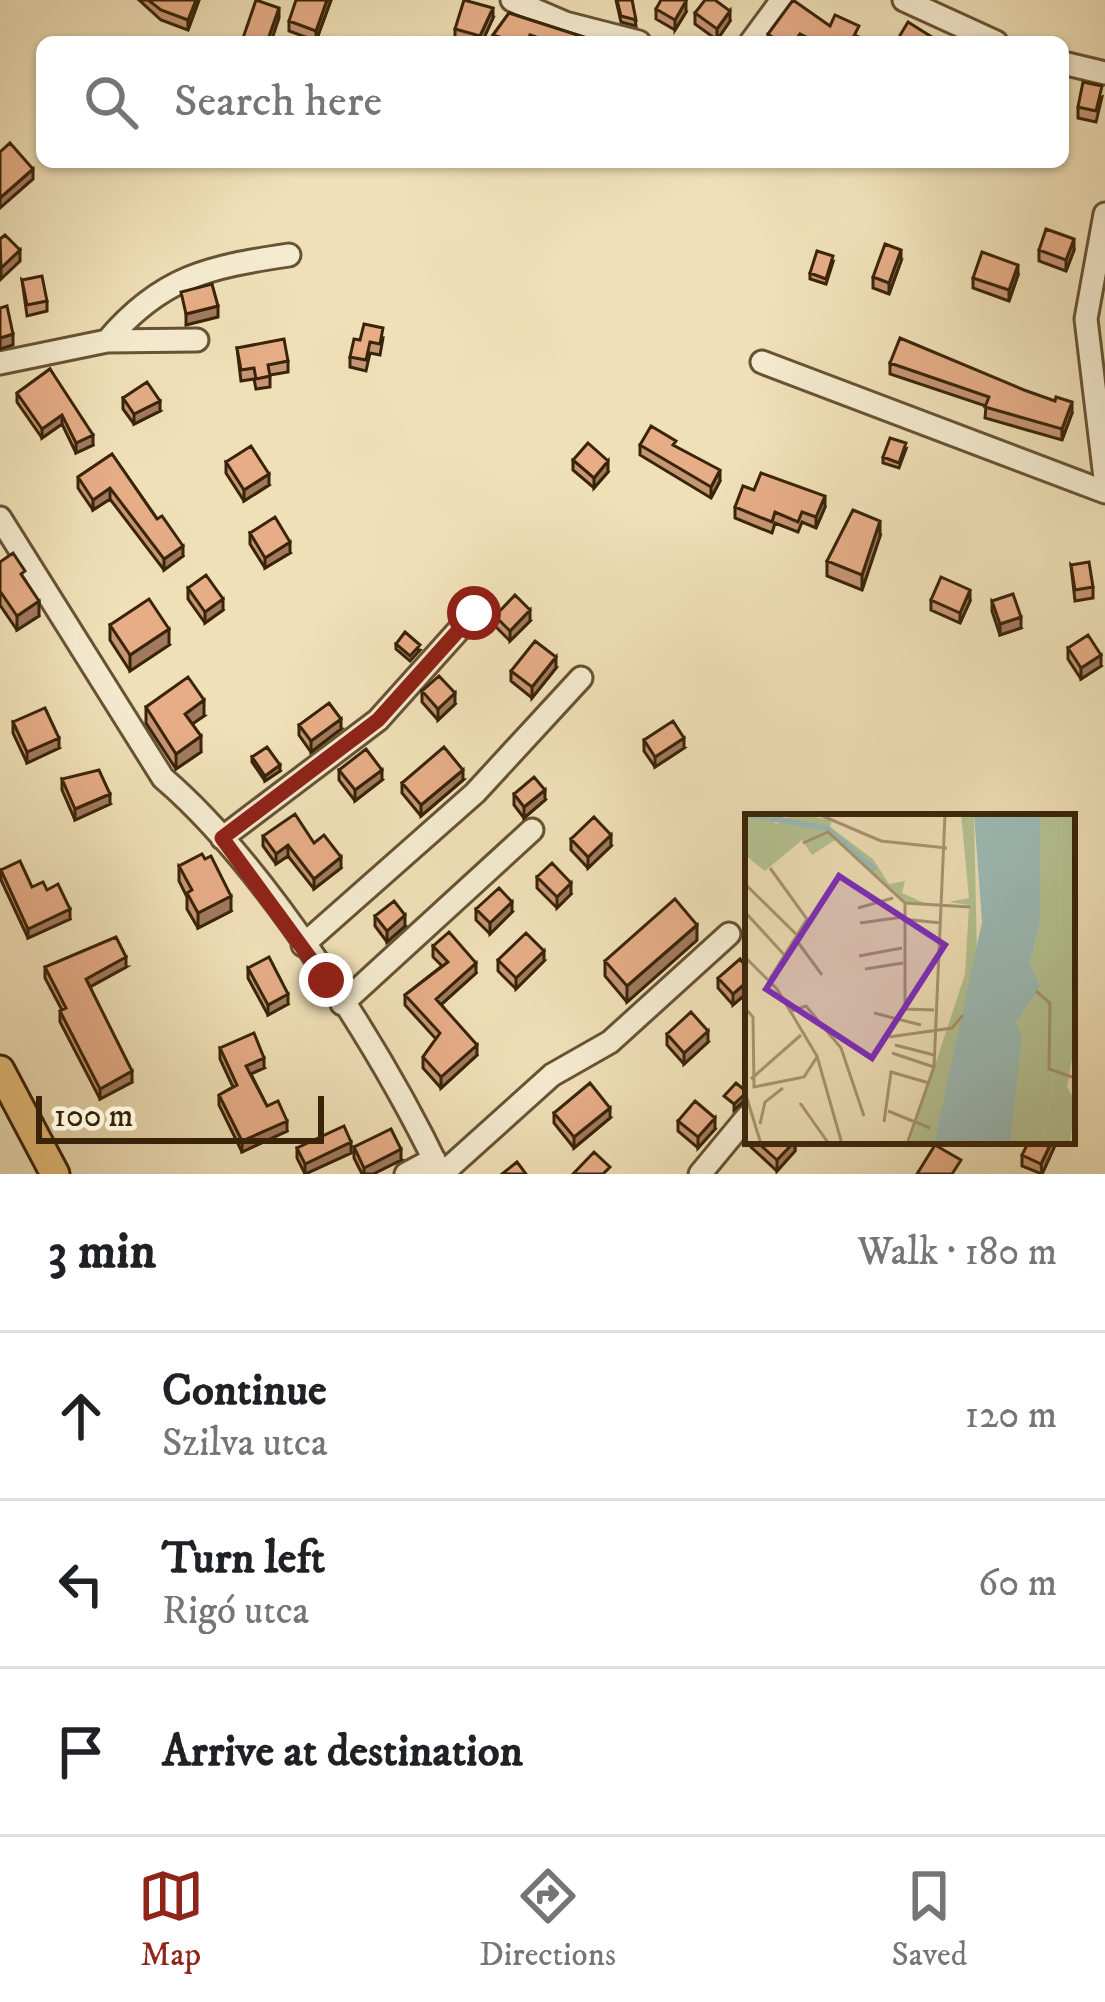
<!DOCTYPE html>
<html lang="en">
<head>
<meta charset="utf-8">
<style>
  :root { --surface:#fff; --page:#f6f6f6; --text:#202124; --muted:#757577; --line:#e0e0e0; --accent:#8f2418 }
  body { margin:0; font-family:"IM FELL DW Pica",serif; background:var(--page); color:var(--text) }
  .scale { position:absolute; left:36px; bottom:30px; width:288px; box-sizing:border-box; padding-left:12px; border:6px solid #392409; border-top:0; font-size:33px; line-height:42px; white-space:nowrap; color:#392409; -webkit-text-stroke:9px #f5ebd0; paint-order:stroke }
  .stop { position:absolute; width:36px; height:36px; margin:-27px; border:9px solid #8f2418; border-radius:50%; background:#fff }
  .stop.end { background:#8f2418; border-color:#fff; box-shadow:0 3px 12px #0008 }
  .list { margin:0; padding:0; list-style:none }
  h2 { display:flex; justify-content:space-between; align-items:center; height:156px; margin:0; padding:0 48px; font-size:51px }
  h2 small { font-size:39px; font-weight:400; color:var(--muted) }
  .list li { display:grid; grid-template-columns:78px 1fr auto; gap:36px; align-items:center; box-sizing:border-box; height:168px; padding:0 48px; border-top:3px solid var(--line) }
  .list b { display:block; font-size:45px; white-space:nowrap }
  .list p { margin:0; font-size:39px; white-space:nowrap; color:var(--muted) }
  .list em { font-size:39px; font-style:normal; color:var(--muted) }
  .icon { flex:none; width:66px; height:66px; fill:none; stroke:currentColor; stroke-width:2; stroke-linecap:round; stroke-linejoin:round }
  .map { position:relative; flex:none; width:1105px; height:1174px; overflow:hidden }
  .search { position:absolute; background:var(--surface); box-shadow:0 3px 9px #0004; left:36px; right:36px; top:36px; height:132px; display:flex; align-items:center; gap:30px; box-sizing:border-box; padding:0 42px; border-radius:18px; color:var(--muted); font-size:45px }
  .sheet { height:660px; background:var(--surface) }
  nav { display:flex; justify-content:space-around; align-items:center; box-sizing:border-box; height:168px; border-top:3px solid var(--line); background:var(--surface); font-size:33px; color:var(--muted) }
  nav a { display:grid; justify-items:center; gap:6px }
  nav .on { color:var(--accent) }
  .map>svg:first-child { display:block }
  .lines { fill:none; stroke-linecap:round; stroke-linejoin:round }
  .minor-casing { stroke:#675334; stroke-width:27 }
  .major-casing { stroke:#392409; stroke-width:33 }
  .minor { stroke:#f5ebd0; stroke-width:21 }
  .major { stroke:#e8c07c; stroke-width:27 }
  .wall { fill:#c69574; stroke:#392409; stroke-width:3 }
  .shaded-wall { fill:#a1795e; stroke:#392409; stroke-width:3 }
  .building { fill:#e6ad87; stroke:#392409; stroke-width:3 }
  .route { stroke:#8f2418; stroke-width:15 }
  .inset-river { fill:none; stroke:#9cbbb6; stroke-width:6 }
  .inset-road { fill:none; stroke:#a79571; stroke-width:3 }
  .view { fill:#7b2cbf; fill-opacity:0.15; stroke:#7b2cbf; stroke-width:6 }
  .inset-edge { fill:none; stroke:#392409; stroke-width:6 }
</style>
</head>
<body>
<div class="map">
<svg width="1105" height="1174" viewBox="0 0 1105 1174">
  <rect width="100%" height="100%" fill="#f0e0b7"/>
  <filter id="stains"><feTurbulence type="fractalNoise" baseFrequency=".00167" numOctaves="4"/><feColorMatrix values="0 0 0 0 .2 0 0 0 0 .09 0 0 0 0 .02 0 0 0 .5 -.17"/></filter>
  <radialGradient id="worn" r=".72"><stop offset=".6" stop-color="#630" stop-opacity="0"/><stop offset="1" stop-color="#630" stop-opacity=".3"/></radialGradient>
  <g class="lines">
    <g class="minor-casing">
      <path id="minor" d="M512 0 565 23 639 42
        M904 0 996 42
        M751 42 782 0
        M1063 63 1105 73
        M1105 214 1086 319 1105 478
        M107 341C161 277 208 267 289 255
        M762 362 1105 492
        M0 363 107 341 197 340
        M0 518 163 778C265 865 383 1052 441 1174
        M222 838 378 720 474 613
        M303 945 475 793 581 678
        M342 1004 532 830
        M406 1174 434 1159
        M442 1174 552 1075 610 1042 729 934
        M700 1174 748 1116"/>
    </g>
    <g class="major-casing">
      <path id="major" d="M0 1070 55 1174"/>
    </g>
    <use href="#minor" class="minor"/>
    <use href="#major" class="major"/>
  </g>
  <path class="wall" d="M139 0H199L188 30 161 20Z
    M331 0 316 41 289 31V21Z
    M616 0H632L636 26 621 22Z
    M656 9 686 12 675 30 656 19Z
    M509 13 599 42H493V35Z
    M695 13 730 21 717 40 695 24Z
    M493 18 482 42H464L455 40V29Z
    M830 26 859 37 856 42H768V34Z
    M1102 97 1096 122 1078 118V107Z
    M1039 250H1074L1066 271 1039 261Z
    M901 261 889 294 873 288V277Z
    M833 262 826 284 810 279V273Z
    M1018 275 1009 301 973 288V278Z
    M22 280 47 301V311L27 316Z
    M383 338 380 355 370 353 366 371 350 367V357L360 340Z
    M237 348 288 361V372L270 375V387L256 389 254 379 241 381Z
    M890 363 1072 413 1062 440 985 418 986 406 890 374Z
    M50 369 93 445 76 453 62 424 42 438 17 402V393Z
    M123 398 160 411 134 424 123 409Z
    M640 445 676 447 720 481 711 498 640 455Z
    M906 449 899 468 883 463V457Z
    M112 454 183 556 164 570 110 499 93 510 78 488V477Z
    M573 460 608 472 594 488 573 470Z
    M226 462 269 485 244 501 226 473Z
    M754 490 825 507 816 528 802 522 798 532 775 523 772 533 735 518V507Z
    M250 533 290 553 265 568 250 544Z
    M880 536 862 590 827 576V561Z
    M0 562 25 580 39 616 17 630 0 605Z
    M1071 565 1093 587V598L1075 601Z
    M188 588 223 610 205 623 188 599Z
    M931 600 970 601 960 623 931 610Z
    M992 601 1021 628 1000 635 992 611Z
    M495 616 530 621 510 641 495 626Z
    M110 625 169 645 130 671 110 640Z
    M396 644 420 650 410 661 396 649Z
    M1068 648 1101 666 1081 679 1068 659Z
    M556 668 532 698 511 681V671Z
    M422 691 455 704 438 720 422 702Z
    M146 707 204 716 192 724 201 752 176 769 146 723Z
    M13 722 59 748 27 763 13 733Z
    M299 725 341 729 311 752 299 735Z
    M644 740 684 748 655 767 644 751Z
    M252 757 280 771 265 781 252 762Z
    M339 770 382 780 355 801 339 780Z
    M62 779 110 804 75 820 62 790Z
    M463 780 421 816 402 793V783Z
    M514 794 545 800 524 818 514 805Z
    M263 836 314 843 341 868 314 889 288 856 276 864 263 846Z
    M571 839 611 846 588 868 571 850Z
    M179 866 231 911 198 928 187 909V897L179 881Z
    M1 870 32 887 47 890 70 919 28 938 1 880Z
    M537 877 571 894 557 908 537 888Z
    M476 909 512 912 490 934 476 920Z
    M375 916 405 926 387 942 375 926Z
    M697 940 627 1002 605 976V961Z
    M433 946 476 973 441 1005 477 1055 441 1088 423 1068V1057L436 1039 405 1005V995L442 966 433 957Z
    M498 960 544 961 516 989 498 971Z
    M45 967H126L90 987 132 1082 100 1099 60 1022V1011L62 1010 45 978Z
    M248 968 288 1004 268 1015 248 978Z
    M748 969V992L733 1005 718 988V978Z
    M667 1034 708 1042 684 1064 667 1045Z
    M220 1048 264 1068 251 1074 267 1106 287 1131 242 1152 219 1105V1095L233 1087 220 1059Z
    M554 1113 610 1118 574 1148 554 1123Z
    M678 1121 715 1129 698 1148 678 1131Z
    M751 1141H795V1151L777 1171 751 1147Z
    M1057 1141 1042 1174 1022 1166V1155Z
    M354 1147 401 1160 373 1174H362L354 1158Z
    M297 1148 351 1153 305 1174 297 1158Z"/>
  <path class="shaded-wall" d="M196 0H199L188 30V20Z
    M327 0H331L316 41V31Z
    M686 1V12L675 30V20Z
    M279 8V18L271 42H267Z
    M493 8V18L482 42H480V36Z
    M730 11V21L717 40V29Z
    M33 169V179L0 208V198Z
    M1074 239V250L1066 271V260Z
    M20 250V261L1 279V268Z
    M901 250V261L889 294V283Z
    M1018 265V275L1009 301V290Z
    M218 306V317L186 325V314Z
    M13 334V345L0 349V338Z
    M160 401V411L134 424V414Z
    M1072 402V413L1062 440V429Z
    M62 415V424L42 438V429Z
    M93 435V445L76 453V443Z
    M608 461V472L594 488V478Z
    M720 470V481L711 498V487Z
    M269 474V485L244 501V490Z
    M110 488V499L93 510V500Z
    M825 496V507L816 528V517Z
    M880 521V536L862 590V575Z
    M290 542V553L265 568V558Z
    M183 546V556L164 570V559Z
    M970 590V601L960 623V613Z
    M223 599V610L205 623V612Z
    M39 601V616L17 630V616Z
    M530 610V621L510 641V631Z
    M1021 617V628L1000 635V624Z
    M169 629V645L130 671V655Z
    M1101 655V666L1081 679V668Z
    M556 657V668L532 698V687Z
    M455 693V704L438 720V709Z
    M204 700V716L185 729V714Z
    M341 719V729L311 752V741Z
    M201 736V752L176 769V754Z
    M59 738V748L27 763V752Z
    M684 738V748L655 767V757Z
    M280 765V771L265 781V776Z
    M382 770V780L355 801V790Z
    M463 770V780L421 816V805Z
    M545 790V800L524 818V807Z
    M110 794V804L75 820V809Z
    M611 835V846L588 868V857Z
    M288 845V856L276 864V854Z
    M341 857V868L314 889V879Z
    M571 883V894L557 908V897Z
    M231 896V911L198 928V913Z
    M512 902V912L490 934V923Z
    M70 909V919L28 938V929Z
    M405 915V926L387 942V931Z
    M697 925V940L627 1002V986Z
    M544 951V961L516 989V978Z
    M126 957V967L86 989V979Z
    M476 963V973L436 1009V999Z
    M748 981V992L733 1005V994Z
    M288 994V1004L268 1015V1005Z
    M708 1031V1042L684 1064V1053Z
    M477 1045V1055L441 1088V1077Z
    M264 1058V1068L246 1076V1066Z
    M132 1071V1082L100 1099V1089Z
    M747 1092V1098L734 1110V1104Z
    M610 1108V1118L574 1148V1137Z
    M715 1118V1129L698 1148V1137Z
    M287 1121V1131L242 1152V1141Z
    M795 1141V1151L777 1171V1160Z
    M1052 1141H1057L1042 1174 1041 1164Z
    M351 1142V1153L305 1174V1164Z
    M401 1149V1160L373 1174H364V1168Z"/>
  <path class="building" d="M148 0H196L188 20 161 10Z
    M256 0 279 8 267 42H255L243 38Z
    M296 0H327L316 31 289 21Z
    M464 0 493 8 480 36 455 29Z
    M617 0H632L636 20 621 16Z
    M661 0H684L686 1 675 20 656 9Z
    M705 0H715L730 11 717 29 695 13Z
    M793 0 830 26 835 15 859 26 851 42H816L800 34 794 42H779L768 34Z
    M509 13 599 42H551L530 35 528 42H515L493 35Z
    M908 22 935 39 933 42H896Z
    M1083 82 1102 86 1096 111 1078 107Z
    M10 143 33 169 0 198V152Z
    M1046 229 1074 239 1066 260 1039 250Z
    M5 235 20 250 1 268 0 239Z
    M885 244 901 250 889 283 873 277Z
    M817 251 833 256 826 279 810 273Z
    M982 252 1018 265 1009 290 973 278Z
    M42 276 47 301 27 305 22 280Z
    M212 284 218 306 186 314 181 292Z
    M7 306 13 334 0 338V308Z
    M364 324 383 328 380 344 370 342 366 360 350 357 354 339 360 340Z
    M900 338 1024 390 1055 401 1056 397 1072 402 1062 429 985 407 989 397 890 363Z
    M284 339 288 361 268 365 270 376 256 379 254 368 241 370 237 348Z
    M50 369 93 435 76 443 62 415 42 429 17 393Z
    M147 382 160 401 134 414 123 398Z
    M651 426 676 441 673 445 720 470 711 487 640 445Z
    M890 438 906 443 899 463 883 457Z
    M588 443 608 461 594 478 573 460Z
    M251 446 269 474 244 490 226 462Z
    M112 454 157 519 162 516 183 546 164 559 110 488 93 500 78 477Z
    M761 473 825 496 816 517 802 512 798 522 775 512 772 522 735 507 743 486 754 490Z
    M853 510 880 521 862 575 827 561Z
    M275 517 290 542 265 558 250 533Z
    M13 553 25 571 21 574 39 601 17 616 0 591V562Z
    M1089 562 1093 587 1075 590 1071 565Z
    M206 575 223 599 205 612 188 588Z
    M941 577 970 590 960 613 931 600Z
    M1013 594 1021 617 1000 624 992 601Z
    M515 595 530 610 510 631 495 616Z
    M149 599 169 629 130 655 110 625Z
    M405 632 420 645 410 656 396 644Z
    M1088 635 1101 655 1081 668 1068 648Z
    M535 641 556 657 532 687 511 671Z
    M439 676 455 693 438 709 422 691Z
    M188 677 204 700 185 714 201 736 176 754 146 707Z
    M329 703 341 719 311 741 299 725Z
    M45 708 59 738 27 752 13 722Z
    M673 721 684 738 655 757 644 740Z
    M267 747 280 765 265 776 252 757Z
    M444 747 463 770 421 805 402 783Z
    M366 749 382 770 355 790 339 770Z
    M99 770 110 794 75 809 62 779Z
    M534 777 545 790 524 807 514 794Z
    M295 814 314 843 324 835 341 857 314 879 288 845 276 854 263 836Z
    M594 817 611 835 588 857 571 839Z
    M202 854 205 859 211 856 231 896 198 913 187 893 192 890 179 866Z
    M20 861 32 887 43 882 47 890 58 884 70 909 28 929 1 870Z
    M552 863 571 883 557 897 537 877Z
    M499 888 512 902 490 923 476 909Z
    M675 899 697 925 627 986 605 961Z
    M394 901 405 915 387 931 375 916Z
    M449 932 476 963 436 999 477 1045 441 1077 423 1057 440 1033 405 995 448 962 433 946Z
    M526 933 544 951 516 978 498 960Z
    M116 937 126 957 86 979 132 1071 100 1089 60 1011 66 1008 45 967Z
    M269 957 288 994 268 1005 248 968Z
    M740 959 748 969V981L733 994 718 978Z
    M691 1012 708 1031 684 1053 667 1034Z
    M254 1033 264 1058 246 1066 267 1106 278 1101 287 1121 242 1141 219 1095 237 1085 220 1048Z
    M590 1083 610 1108 574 1137 554 1113Z
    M736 1083 747 1092 734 1104 724 1096Z
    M695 1101 715 1118 698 1137 678 1121Z
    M344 1126 351 1142 305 1164 297 1148Z
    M391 1129 401 1149 364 1168 354 1147Z
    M756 1141H795L777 1160Z
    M1029 1141H1052L1041 1164 1022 1155Z
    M935 1145 961 1160 952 1174H917Z
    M594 1152 610 1167 603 1174H573Z
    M517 1162 526 1174H502Z"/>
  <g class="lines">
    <path class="route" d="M326 980 222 838 378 720 474 613"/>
  </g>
  <g transform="translate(745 814)">
    <rect width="330" height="330" fill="#f0e0b7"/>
    <path d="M317 0H330V227L322 273 330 287 325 330H298L309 261V165L289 161 287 151 314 116Z" fill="#b5c392"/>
    <path d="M0 0H23L31 10 50 0 87 6 85 13 128 45 144 70 160 67 157 79 184 91 160 88 93 24 67 41 57 26 20 57 0 41ZM216 0H229L232 142 189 330H164L220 160 224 91 204 88 224 84ZM295 0H317L313 152 305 160 291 149 287 156 314 166 309 261 298 330H265L271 209 293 167 285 158V150L295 108Z" fill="#b5c392"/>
    <path d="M229 0H295V108L285 150 295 172 271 209 277 223 265 330H189L237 108Z" fill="#9cbbb6"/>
    <path class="inset-river" d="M1 0 82 14 130 56M220 200 291 177"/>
    <path class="inset-road" d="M73 0 136 27 202 34M58 29 83 18 160 89 225 93M0 70 54 123M160 89V195L189 196M113 94 148 84M0 98 43 145M158 105 196 109M115 109 158 103M52 127 77 161M114 142 157 134M0 143 32 175 72 242 97 330M120 155 158 149M24 166 62 105 25 54M291 177 305 189 304 255 330 264M0 194 8 203 9 273 59 263 72 243M46 197 61 192 96 234 119 302M129 199 176 211M144 223 207 214 218 201M150 231 189 241M147 239 189 253M6 265 56 221M0 278 16 330M55 289 84 330M143 297 185 314M139 308 146 258 184 269M15 310 20 288 38 274M162 330 189 253 200 0"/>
    <path class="view" d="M94 62 200 131 127 244 21 175Z"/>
    <rect width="330" height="330" class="inset-edge"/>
  </g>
  <rect width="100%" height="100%" filter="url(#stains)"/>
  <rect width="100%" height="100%" fill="url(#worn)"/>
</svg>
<div class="scale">100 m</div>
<div class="stop" style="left:474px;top:613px"></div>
<div class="stop end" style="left:326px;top:980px"></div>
<div class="search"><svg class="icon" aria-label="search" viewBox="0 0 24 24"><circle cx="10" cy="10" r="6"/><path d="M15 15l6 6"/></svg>Search here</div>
</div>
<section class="sheet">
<h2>3 min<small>Walk · 180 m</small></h2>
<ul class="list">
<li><svg class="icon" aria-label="ahead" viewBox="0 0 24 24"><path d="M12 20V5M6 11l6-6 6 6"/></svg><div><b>Continue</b><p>Szilva utca</p></div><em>120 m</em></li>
<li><svg class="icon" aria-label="left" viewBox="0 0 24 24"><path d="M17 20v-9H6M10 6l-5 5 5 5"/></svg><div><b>Turn left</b><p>Rigó utca</p></div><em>60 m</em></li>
<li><svg class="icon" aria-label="arrive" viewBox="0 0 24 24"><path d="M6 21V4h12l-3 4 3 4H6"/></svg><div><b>Arrive at destination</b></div></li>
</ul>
</section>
<nav>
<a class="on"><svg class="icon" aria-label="map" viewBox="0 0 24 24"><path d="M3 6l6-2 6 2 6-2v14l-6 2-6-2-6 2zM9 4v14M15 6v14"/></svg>Map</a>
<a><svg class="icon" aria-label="directions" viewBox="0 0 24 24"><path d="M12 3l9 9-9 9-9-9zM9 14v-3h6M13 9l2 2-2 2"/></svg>Directions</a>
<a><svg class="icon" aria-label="saved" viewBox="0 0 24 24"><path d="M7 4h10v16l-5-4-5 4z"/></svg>Saved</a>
</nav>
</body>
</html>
